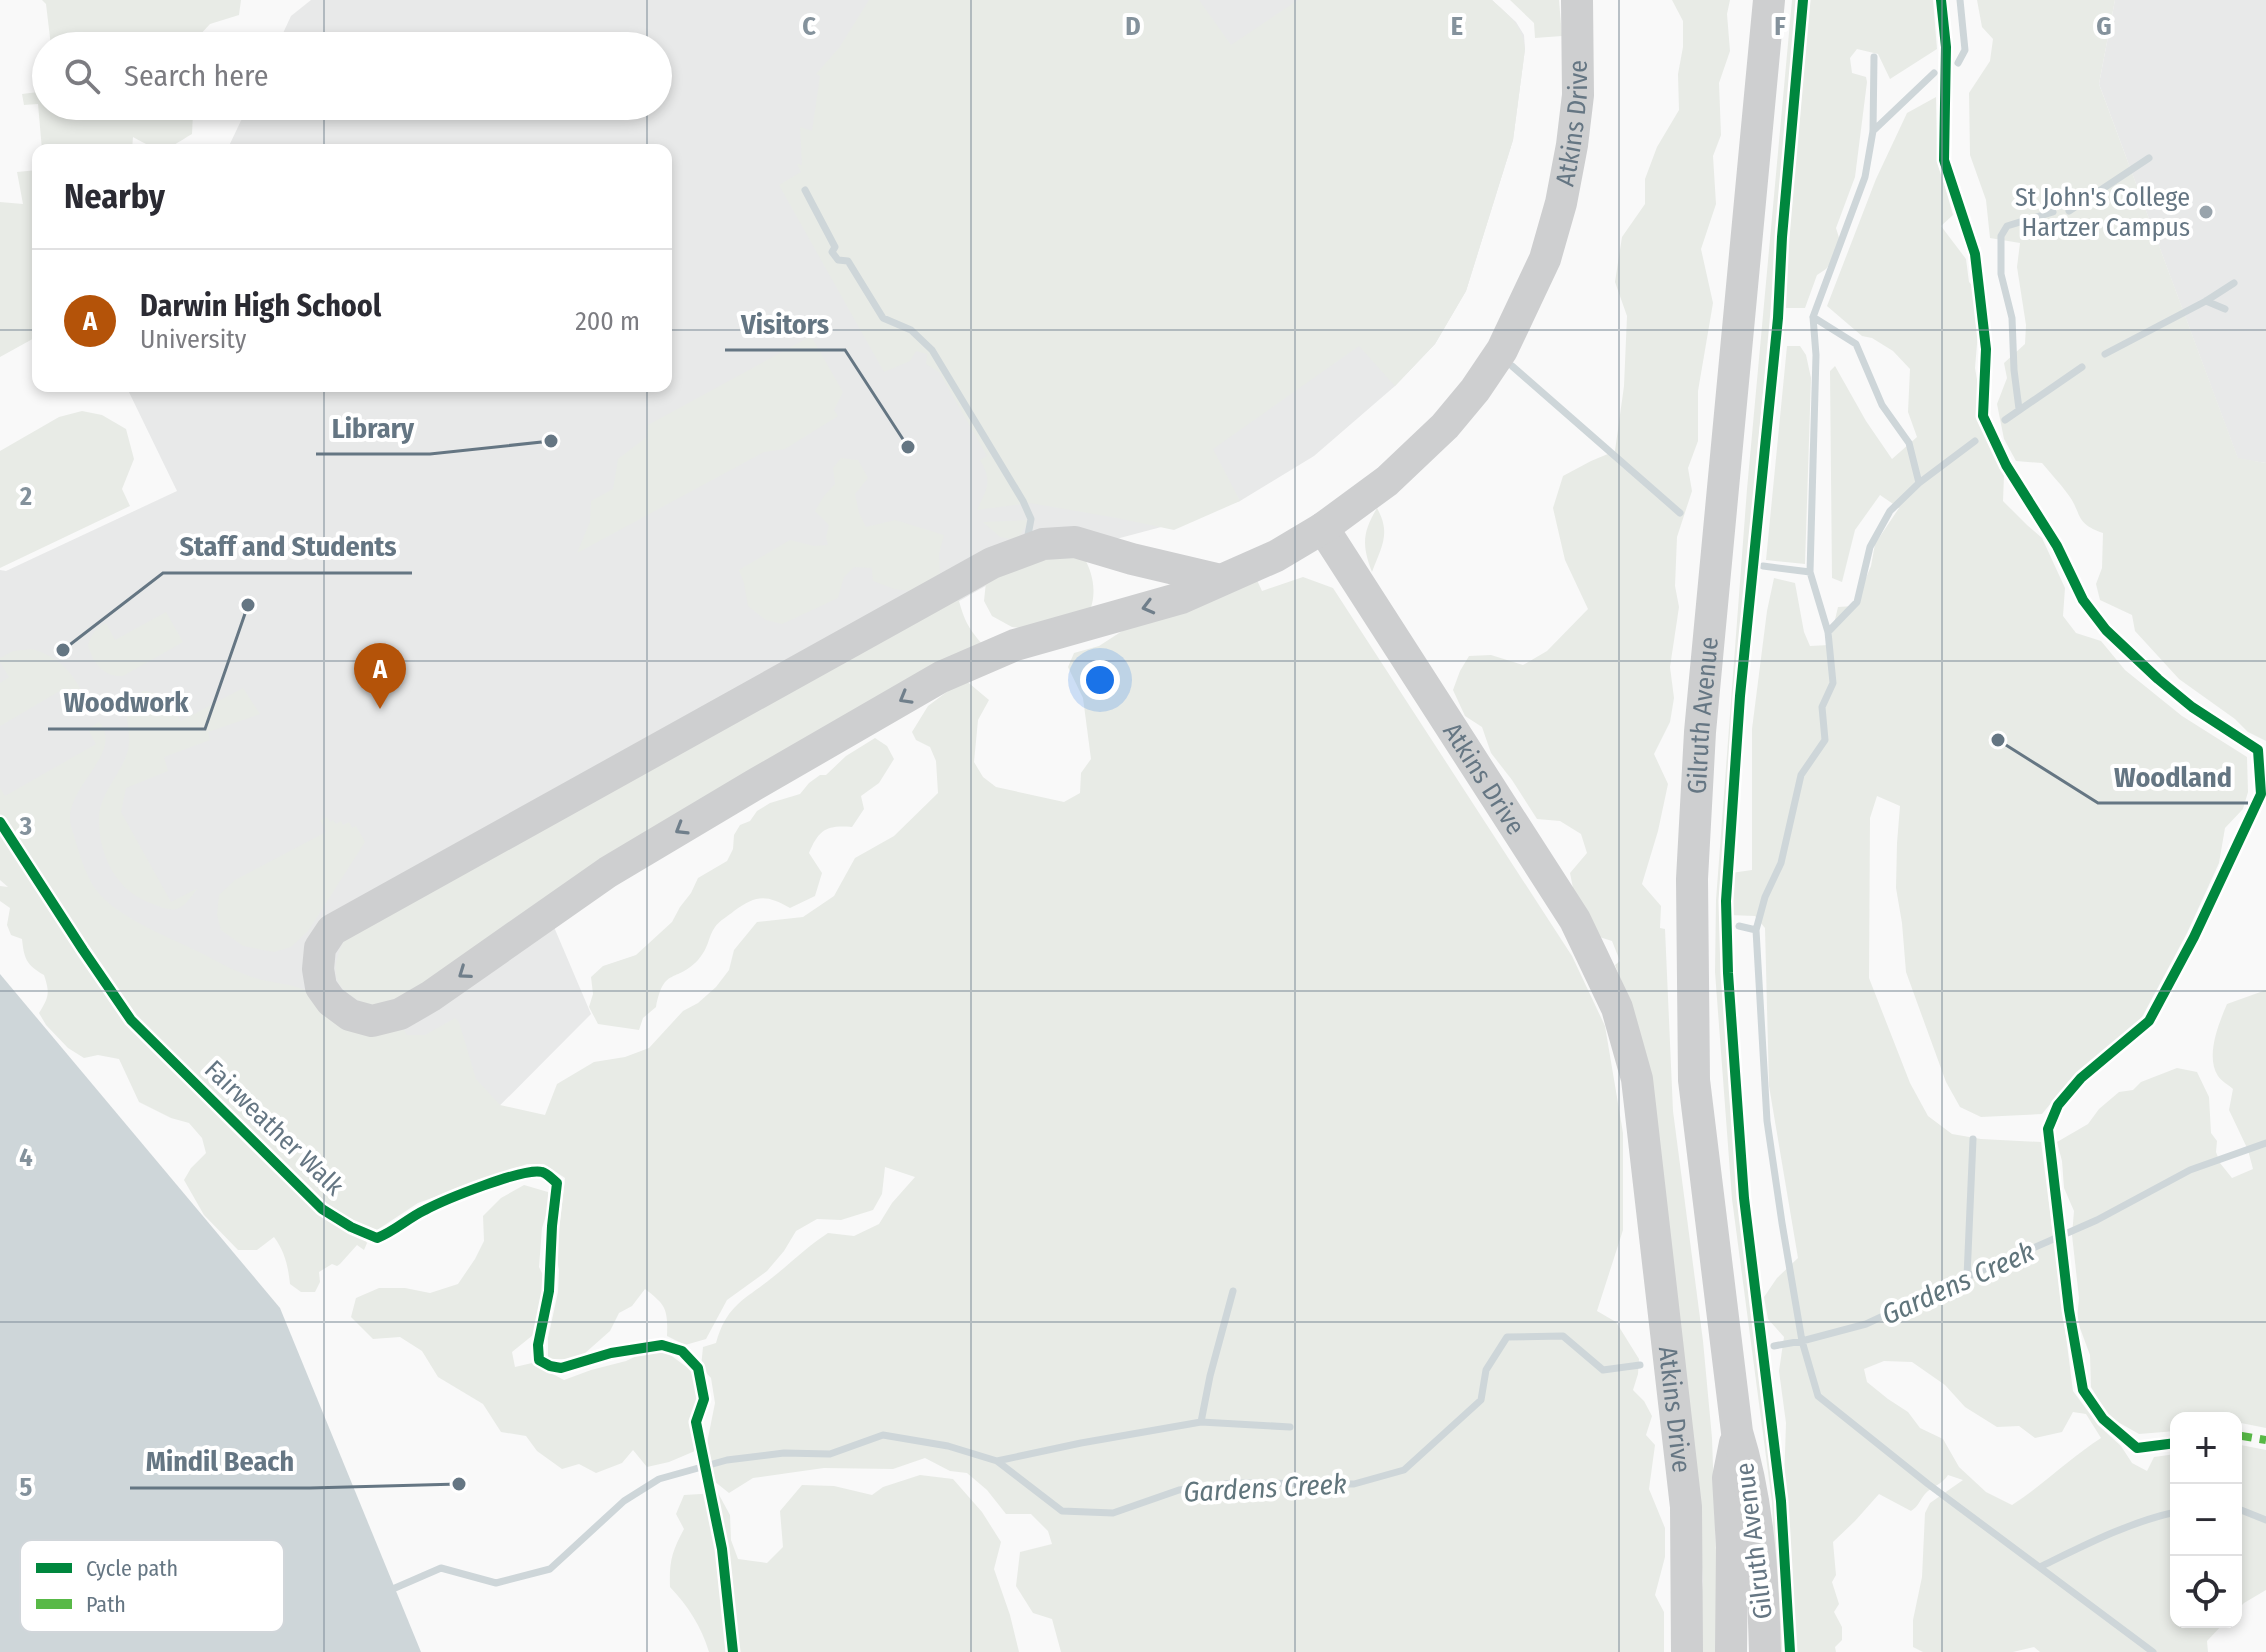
<!DOCTYPE html>
<html lang="en">
<head>
<meta charset="utf-8">
<style>
  :root { --surface:#fff; --page:#f7f7f7; --text:#2b2b33; --muted:#7c7c81; --line:#e1e1e2; --accent:#b45309 }
  body { margin:0; font-family:"Fira Sans Condensed",sans-serif; background:var(--page); color:var(--text) }
  .controls { position:absolute; right:24px; bottom:24px; display:grid; overflow:hidden; border-radius:16px; box-shadow:0 4px 12px #0003 }
  .controls button { width:72px; height:72px; display:grid; place-items:center; padding:0; border:0; border-bottom:2px solid var(--line); background:var(--surface); color:var(--text); font:40px sans-serif }
  .you { position:absolute; left:1100px; top:680px; width:28px; height:28px; margin:-20px; border:6px solid #fff; border-radius:50%; background:#1a73e8; box-shadow:0 0 0 12px #1a73e833 }
  .badge { display:grid; place-items:center; width:52px; height:52px; border-radius:50%; background:var(--accent); color:#fff; font-size:26px; font-weight:700 }
  .pin { position:absolute; translate:-50% -66px; filter:drop-shadow(0 2px 4px #0008) }
  .pin::after { content:''; position:absolute; top:42px; width:28px; height:24px; background:inherit; clip-path:polygon(0 0,100% 0,50% 100%) }
  .list { margin:0; padding:0; list-style:none }
  h2 { display:flex; justify-content:space-between; align-items:center; height:104px; margin:0; padding:0 32px; font-size:34px }
  h2 small { font-size:26px; font-weight:400; color:var(--muted) }
  .list li { display:grid; grid-template-columns:52px 1fr auto; gap:24px; align-items:center; box-sizing:border-box; height:144px; padding:0 32px; border-top:2px solid var(--line) }
  .list b { display:block; font-size:30px; white-space:nowrap }
  .list p { margin:0; font-size:26px; white-space:nowrap; color:var(--muted) }
  .list em { font-size:26px; font-style:normal; color:var(--muted) }
  .icon { flex:none; width:44px; height:44px; fill:none; stroke:currentColor; stroke-width:2; stroke-linecap:round; stroke-linejoin:round }
  .map { position:relative; flex:none; width:2266px; height:1652px; overflow:hidden }
  .search { position:absolute; background:var(--surface); box-shadow:0 4px 12px #0003; left:32px; top:32px; width:640px; height:88px; display:flex; align-items:center; gap:20px; box-sizing:border-box; padding:0 28px; border-radius:44px; color:var(--muted); font-size:30px }
  .panel { position:absolute; background:var(--surface); box-shadow:0 4px 12px #0003; left:32px; top:144px; width:640px; height:248px; border-radius:16px }
  .map>svg:first-child { display:block }
  .built { fill:#e8e9e9 }
  .green { fill:#e8ebe6; fill-rule:evenodd }
  .water { fill:#ced6d9 }
  .lines { fill:none; stroke-linecap:round; stroke-linejoin:round }
  .stream { stroke:#ced6d9; stroke-width:7 }
  .minor { stroke:#cecfd0; stroke-width:32 }
  .quiet { stroke:#58b947; stroke-width:8; stroke-dasharray:16 8; stroke-linecap:butt }
  .cycleway-casing { stroke:#fff; stroke-width:15 }
  .cycleway { stroke:#00873e; stroke-width:10 }
  .oneway { stroke:#707f8b }
  .grid { fill:none; stroke:#84929c; stroke-width:2; stroke-opacity:0.55 }
  .poi-dot { fill:#99a4ac; stroke:#fff; stroke-width:3 }
  .labels { text-anchor:middle; dominant-baseline:central; stroke-width:8; stroke-linejoin:round; paint-order:stroke }
  .street-label { font-size:26px; fill:#657683; stroke:#fff }
  .poi-label { font-size:26px; fill:#657683; stroke:#fff; text-anchor:end }
  .water-label { font-size:28px; font-style:italic; fill:#60757c; stroke:#fff }
  .key { fill:#fff; stroke:#d1d6da; stroke-width:2 }
  .key-label { font-size:22px; fill:#657683 }
  .grid-label { font-size:26px; text-anchor:middle; font-weight:bold; fill:#84929c; stroke:#fff; stroke-width:8; stroke-linejoin:round; paint-order:stroke }
  .leader { fill:none; stroke:#657683; stroke-width:3 }
  .callout-dot { fill:#657683; stroke:#fff; stroke-width:3 }
  .callout-label { font-size:28px; text-anchor:middle; font-weight:bold; fill:#657683; stroke:#fff; stroke-width:8; stroke-linejoin:round; paint-order:stroke }
</style>
</head>
<body>
<div class="map">
<svg width="2266" height="1652" viewBox="0 0 2266 1652">
  <rect width="100%" height="100%" fill="#f9f9f9"/>
  <path class="built" d="M311 0H1492L1516 22 1524 35 1525 49 1513 140 1466 291 1435 344 1395 386 1314 456 1240 501 1165 526 1026 563 954 604 554 927 591 1014 374 1232 354 1223 326 1205 136 1015 0 815V570L6 571 177 491 126 386H666V150H227L248 106H658V46H277L291 16Z
    M2115 0H2266V463L2238 459 2099 84Z"/>
  <path class="green" d="M42 0H241L239 15 210 24 198 37 201 46H51L46 4Z
    M869 0H1199L1231 45 1298 0H1492C1509 16 1522 24 1525 49L1513 140 1466 291 1435 344 1395 386 1359 346 1213 449 1240 501 1174 530 1117 518 1030 503 977 510C987 488 993 482 980 460L987 456 939 372 926 364 927 354 916 351 910 361 884 372 779 185 801 172 797 164 802 165 800 127 812 131 820 76 816 74 839 48Z
    M1510 0H1559L1562 36 1535 38 1534 23Z
    M1672 0H1730L1727 14 1730 51 1719 83 1721 135 1713 156 1716 204 1701 249 1713 303 1698 391V441L1688 468 1692 491 1677 537 1675 586 1679 607 1670 667 1674 698 1670 722 1654 754 1668 784 1658 831 1642 884 1661 906 1660 928 1665 929 1673 1111 1703 1341 1712 1438 1717 1579 1716 1652H1696L1703 1581 1693 1444 1635 1016 1615 965 1620 961 1612 941 1593 935 1575 898 1570 873 1587 853 1581 834 1560 821 1537 819 1512 780 1491 753 1482 727 1465 716 1453 690 1460 671 1469 656 1491 655 1523 665 1547 651 1588 609 1565 560 1553 508 1563 476 1591 461 1615 451 1624 386 1627 316 1615 282 1622 237 1645 204V179L1657 147 1679 110 1678 74 1683 47V21Z
    M1792 0H1799L1754 490 1723 901V974L1741 1198 1778 1501 1786 1652H1779L1772 1502 1732 1199 1715 972 1716 900 1747 489Z
    M1810 0H1933L1937 49 1890 79 1878 54 1857 49 1850 58 1852 73 1866 77 1867 82 1855 177 1836 228 1840 241 1836 256 1826 269 1817 275 1805 308H1782Z
    M1977 0H2115L2099 84 2238 458 2266 463V741L2248 732 2235 719 2179 679 2135 631 2132 615 2100 600 2096 584 2102 568 2103 533C2073 523 2083 513 2067 493 2059 482 2050 473 2042 463L2016 461 2004 439 1997 404 2007 378 2004 363 2025 344 2026 325 2017 267 2020 243 1990 238 1986 200 1970 155 1969 93 1990 61 1993 39 1982 27Z
    M46 91V106H202L193 113 192 134C160 153 166 155 133 137L132 150H42L38 104 24 105 22 94Z
    M1936 97 1937 159 1953 215 1941 226 1966 259 1969 282 1981 296 1975 368 1979 391 1976 417 2004 475 2003 501 2027 525 2042 538 2065 588 2063 616 2076 633 2101 641 2125 670 2182 716 2247 757 2248 792 2243 809 2225 828 2219 863 2187 933 2141 1019 2075 1074 2042 1114 1981 1117 1960 1107 1946 1082 1906 972 1902 923 1896 888 1897 843 1900 806 1877 796 1870 818 1869 978 1910 1083 1928 1116 1952 1134 1981 1139 2041 1142 2073 1391 2098 1425 2121 1446 2132 1463 2147 1471 2154 1457 2176 1454V1622H2225L2207 1641 2208 1652H2040L2034 1647 2013 1652H1923L1913 1647V1620L1922 1577 1925 1513 1930 1503 1963 1480 1948 1475C1942 1485 1932 1486 1925 1494 1919 1501 1919 1506 1911 1511L1879 1494 1855 1521 1833 1542 1836 1575 1832 1582 1839 1604 1834 1612 1842 1627V1640L1835 1647 1836 1652H1795L1784 1483 1786 1423 1779 1371 1784 1337 1768 1319 1764 1297 1777 1278 1798 1258 1769 1086 1765 928 1755 916 1729 915 1731 873 1752 870V729L1767 611 1774 578 1795 583 1804 632 1810 646 1829 645 1838 607 1854 606 1871 566 1875 544 1899 508 1880 495 1855 530 1842 582 1832 578 1830 371 1835 366 1866 421 1892 459 1917 437 1908 412 1910 369 1893 351 1872 338 1862 336 1827 306 1876 179 1907 113ZM1884 1361 1912 1362 1945 1385 1965 1407 1997 1427 2019 1426 2035 1438 2062 1432 2073 1412 2086 1414 2101 1438C2070 1458 2043 1485 2012 1505L1986 1492 1959 1467 1943 1439 1920 1428 1908 1412 1888 1399 1867 1382 1864 1369Z
    M38 170V336L0 357V202L23 204 17 172Z
    M811 336 843 392 834 410 838 416 785 449 764 452 577 553 590 522 591 501 613 489 618 459 647 437 648 425Z
    M1787 346H1800L1806 355 1811 378 1805 564 1766 560Z
    M82 411 102 415 126 429 134 459 122 489 130 506 0 568V451L59 417Z
    M841 458 858 460 868 478 855 494 859 513 866 527 895 520 944 535 939 554 940 577 920 592 894 589 873 581 872 568 854 567 844 577 838 598 782 624 766 620 748 606 744 583 739 570 790 540 814 546 828 545 826 537 829 525 815 511 824 496 835 484 833 468Z
    M1377 508C1391 533 1382 546 1372 572 1362 546 1362 533 1377 508Z
    M1029 520 1017 540 1000 537 983 522Z
    M1083 556C1093 572 1097 593 1090 610L1029 629 1012 627 992 616 984 601 986 582 1026 559Z
    M1303 577 1333 588 1572 956 1605 1026 1623 1133V1230L1597 1311 1616 1322 1639 1359 1638 1374 1633 1390 1644 1401 1652 1416 1646 1435 1655 1445 1649 1489 1665 1528V1557L1655 1595 1664 1612V1652H1061L1052 1619 1033 1613 1016 1586 1020 1552 1052 1544 1048 1531 1031 1514H1006L987 1490 967 1473 950 1471 925 1458 893 1469 824 1468 753 1478 729 1493 714 1481 706 1448 715 1403 711 1378 701 1367 703 1347 716 1343C727 1304 745 1300 773 1277 792 1262 808 1246 828 1233L854 1236 879 1224 892 1203 915 1177 885 1167 882 1194 873 1210 841 1220 817 1219 796 1231 784 1251 767 1271 727 1300 706 1339 685 1345 667 1336C668 1309 666 1305 645 1289L632 1306 619 1313 610 1331 584 1354 567 1359H548V1338L558 1292 559 1270 556 1255 565 1178 544 1164H527L418 1203 374 1232 354 1223 326 1205 136 1015 0 815V788L5 796 96 744 88 729 99 722C126 753 61 789 71 826 77 845 82 866 92 884 111 916 167 936 199 952 215 960 232 970 249 976 270 984 293 982 313 994L399 1022 407 1035H425L455 1018 459 1022 476 1079 500 1105 545 1115 557 1084 594 1062 625 1057 649 1048 683 1011 698 1003 716 987 729 970 734 950 757 922 803 917 834 896 855 858 894 836 938 793 936 761 930 747 916 740 912 732 928 706 964 679 989 700 978 720 974 762 983 777 996 787 1064 802 1080 793 1081 773 1091 759 1083 698 1068 667 1074 653 1099 646 1133 624 1256 578 1262 591Z
    M958 597C964 621 969 630 986 648L380 1011C344 995 323 983 344 941Z
    M166 612 183 642 123 676C103 677 93 663 88 645 92 634 95 628 106 623L115 640Z
    M33 649C60 659 70 669 84 695L75 701 65 688 0 726V683L9 677 0 662V658L13 651Z
    M243 688 260 714 208 732 210 740 164 757 168 771 126 788 121 812 171 902 198 888C192 895 186 906 177 909 169 911 161 907 153 904 116 892 98 854 99 817 100 793 122 773 128 750 134 723 114 709 144 691 167 695 169 702 181 721Z
    M875 738 887 746 894 759 879 783 861 796 864 809 852 827C827 825 819 829 809 853L822 873 815 896 790 908C766 894 756 895 734 911 728 916 719 921 715 927 707 939 710 946 698 960 675 984 664 966 656 1007L643 1018 639 1030 598 1024 589 1007 593 994 591 977 603 966 636 955 672 922 680 907 691 893 698 878 727 861 733 849 734 835 740 825 750 821 757 811 770 803 800 794 809 783 820 775H826L846 756Z
    M327 817 330 822 333 820 336 824 341 821 343 825 349 822 352 828 356 826 365 842 308 931 291 947 274 952 243 946 221 930 217 915 219 895 235 880 326 832 320 820Z
    M0 830 126 1023 318 1211 364 1237 367 1243 364 1250 357 1245 340 1264 337 1266 332 1264 319 1272 320 1282 315 1292H301L290 1284C288 1266 285 1252 274 1237L257 1250H238L204 1215 184 1180 191 1168 206 1153 202 1138 189 1123 171 1118 139 1102 119 1059 98 1055 84 1058 68 1048 46 1025 39 1013C49 997 50 993 44 975 26 965 24 958 22 939L11 935 7 925 10 908 0 901V886L8 887 0 880Z
    M2266 990V1428L2236 1422V1418H2176V1431L2139 1434 2109 1417 2091 1387 2090 1355 2077 1320 2079 1298 2072 1235 2074 1211 2064 1188 2062 1161 2057 1142 2088 1124 2099 1109 2119 1092 2133 1090 2141 1082 2177 1068 2197 1072 2209 1097 2211 1133 2217 1141 2216 1152 2220 1163 2232 1178 2253 1169 2248 1150 2229 1110 2233 1089C2229 1085 2221 1081 2218 1076 2205 1056 2219 1023 2227 1004Z
    M524 1185 548 1192 550 1203 542 1228 539 1267 545 1279 533 1335 512 1352 515 1367 532 1363 564 1380 591 1370 626 1361 645 1352 665 1351 696 1374C697 1382 699 1392 698 1400 694 1420 689 1431 695 1451L669 1462 647 1467 633 1450 622 1463 596 1473 579 1464 562 1469 537 1451 526 1436 501 1432 483 1404 438 1377 422 1351 400 1337 373 1339 351 1317 356 1298 379 1288H405L430 1293 458 1284 475 1259 484 1241 483 1216 501 1198Z
    M2236 1444 2266 1450V1590L2244 1603 2236 1611Z
    M920 1475 953 1479 982 1512 1001 1542 994 1569 1010 1615 1019 1652H709C701 1626 688 1606 670 1587 669 1562 672 1551 684 1529L676 1514 684 1495 718 1493 730 1515 731 1540 738 1559 767 1563 783 1547 780 1511 802 1485 834 1486 872 1495 883 1487Z"/>
  <path class="water" d="M0 974 280 1308 421 1652H0Z"/>
  <g class="lines">
    <path class="stream" d="M1958 63 1965 50 1960 0
      M1873 131 1934 73
      M805 190 835 247 832 252 838 260 848 261 883 318 911 330 932 350 1023 501 1031 519 1028 535
      M2069 211 2149 158
      M2206 301 2225 309
      M1813 317 1856 344 1882 405 1909 443 1919 483 1890 511 1870 547 1857 602 1828 632
      M2105 354 2206 301 2234 283
      M1512 366 1680 513
      M2019 409 2014 370 2012 318 2001 274V236L2007 226 2053 212
      M2005 420 2082 367
      M1919 483 1975 441
      M1763 566 1810 572
      M1739 926 1756 930 1767 1121 1782 1223 1802 1341 1818 1396 1928 1484 2153 1652
      M1756 930 1765 897 1781 863 1801 775 1825 740 1822 707 1833 683 1828 632 1810 572 1816 355 1813 317 1865 177 1873 131 1874 57
      M1967 1277 1973 1139
      M1774 1346 1802 1341 1866 1324 1967 1277 2097 1220 2190 1170 2266 1143
      M1201 1422 1210 1376 1233 1291
      M997 1461 1081 1443 1201 1422 1290 1427
      M2236 1508 2266 1520
      M2040 1567C2083 1546 2129 1522 2176 1512
      M395 1588 441 1568 496 1583 550 1569 624 1501 659 1479 727 1460 784 1453 830 1454 883 1435 948 1446 997 1461 1062 1511 1113 1513 1179 1490 1233 1483 1354 1484 1404 1470 1481 1400 1486 1370 1507 1337 1563 1336 1603 1370 1640 1365"/>
    <g class="minor">
      <path id="s1" d="M1323 528 1575 920 1617 1008 1637 1079 1686 1507 1687 1652"/>
      <path id="s2" d="M1221 580 1132 559 1075 542 1043 544 992 563 332 930 320 948 318 969 321 987 331 1001 350 1015 372 1021 400 1014 431 996 608 872 754 785 941 677 1015 645 1181 598 1276 556 1323 528 1387 481 1445 426 1475 390 1502 350 1545 259 1561 203 1572 145 1578 95 1577 0"/>
      <path d="M1731 1652 1732 1547 1728 1478 1735 1443"/>
      <path id="s3" d="M1765 1652C1763 1578 1759 1503 1737 1432L1694 1080 1692 879 1700 732 1769 0"/>
    </g>
    <path class="quiet" d="M2236 1435 2266 1440"/>
    <g class="cycleway-casing">
      <path id="cycleway" d="M1941 0 1946 47 1944 160 1975 254 1986 349 1983 416 2006 465 2057 546 2083 600 2106 630 2158 679 2192 707 2258 750
        M0 822 83 950 131 1020 322 1209 351 1227 377 1238C395 1231 408 1218 425 1210 444 1200 524 1167 542 1172 547 1173 553 1180 557 1183L552 1226 549 1291 538 1345 539 1360 550 1366 561 1368 611 1353 662 1345 682 1351 698 1368 704 1399 696 1422 722 1549 733 1652
        M2176 1443 2137 1448 2103 1419 2083 1390 2069 1310 2048 1129 2058 1105 2081 1078 2149 1021 2194 937 2261 794 2258 750
        M1790 1652 1781 1501 1744 1198 1728 973 1726 901 1740 696 1778 318 1782 237 1803 0"/>
    </g>
    <use href="#cycleway" class="cycleway"/>
  </g>
  <defs><path id="oneway-chevron" d="M-2-3.5L2.5 0L-2 3.5" fill="none" stroke-width="1.6" stroke-linecap="round" stroke-linejoin="round" transform="scale(2)"/></defs>
  <g class="oneway">
    <use href="#oneway-chevron" transform="translate(1148 607) rotate(165)"/>
    <use href="#oneway-chevron" transform="translate(905 698) rotate(150)"/>
    <use href="#oneway-chevron" transform="translate(681 829) rotate(149)"/>
    <use href="#oneway-chevron" transform="translate(464 973) rotate(145)"/>
  </g>
  <path class="grid" d="M324 0V46M647 0V46M971 0V1652M1295 0V1652M1619 0V1652M1942 0V1652M324 106V150M647 106V150M0 330H38M666 330H2266M324 386V1652M647 386V1652M0 661H2266M0 991H2266M0 1322H2266"/>
  <circle class="poi-dot" cx="2206" cy="212" r="8"/>
  <g class="labels">
    <g class="street-label">
      <text stroke="none"><textPath href="#s2" startOffset="2690">Atkins Drive</textPath></text>
      <text stroke="none"><textPath href="#s3" startOffset="942">Gilruth Avenue</textPath></text>
      <text stroke="none"><textPath href="#s1" startOffset="298">Atkins Drive</textPath></text>
      <text transform="translate(274 1128) rotate(44)">Fairweather Walk</text>
      <text stroke="none"><textPath href="#s1" startOffset="970">Atkins Drive</textPath></text>
      <text transform="translate(1754 1541) rotate(-97)">Gilruth Avenue</text>
    </g>
    <g class="poi-label">
      <text x="2190" y="197">St John's College<tspan x="2190" dy="30">Hartzer Campus</tspan></text>
    </g>
    <g class="water-label">
      <text transform="translate(1958 1283) rotate(-24)">Gardens Creek</text>
      <text transform="translate(1265 1488) rotate(-3)">Gardens Creek</text>
    </g>
  </g>
  <rect x="20" y="1540" width="264" height="92" rx="12" class="key"/>
  <rect x="36" y="1563" width="36" height="10" fill="#00873e"/>
  <rect x="36" y="1599" width="36" height="10" fill="#58b947"/>
  <g class="key-label">
    <text x="86" y="1576">Cycle path</text>
    <text x="86" y="1612">Path</text>
  </g>
  <g class="grid-label">
    <text x="809" y="35">C</text>
    <text x="1133" y="35">D</text>
    <text x="1457" y="35">E</text>
    <text x="1780" y="35">F</text>
    <text x="2104" y="35">G</text>
    <text x="26" y="505">2</text>
    <text x="26" y="835">3</text>
    <text x="26" y="1166">4</text>
    <text x="26" y="1496">5</text>
  </g>
  <path class="leader" d="M908 447L845 350H725M551 441L430 454H316M63 650L163 573H412M248 605L205 729H48M1998 740L2098 803H2248M459 1484L310 1488H130"/>
  <g class="callout-dot">
    <circle cx="908" cy="447" r="8"/>
    <circle cx="551" cy="441" r="8"/>
    <circle cx="63" cy="650" r="8"/>
    <circle cx="248" cy="605" r="8"/>
    <circle cx="1998" cy="740" r="8"/>
    <circle cx="459" cy="1484" r="8"/>
  </g>
  <g class="callout-label">
    <text x="785" y="334">Visitors</text>
    <text x="373" y="438">Library</text>
    <text x="288" y="556">Staff and Students</text>
    <text x="126" y="712">Woodwork</text>
    <text x="2173" y="787">Woodland</text>
    <text x="220" y="1471">Mindil Beach</text>
  </g>
</svg>
<div class="controls">
<button>+</button>
<button>−</button>
<button><svg class="icon" aria-label="locate" viewBox="0 0 24 24"><circle cx="12" cy="12" r="6"/><path d="M12 2v4M12 18v4M2 12h4M18 12h4"/></svg></button>
</div>
<div class="you"></div>
<div class="pin badge" style="left:380px;top:709px">A</div>
<div class="search"><svg class="icon" aria-label="search" viewBox="0 0 24 24"><circle cx="10" cy="10" r="6"/><path d="M15 15l6 6"/></svg>Search here</div>
<section class="panel">
<h2>Nearby<small></small></h2>
<ul class="list">
<li><span class="badge">A</span><div><b>Darwin High School</b><p>University</p></div><em>200 m</em></li>
</ul>
</section>
</div>
</body>
</html>
